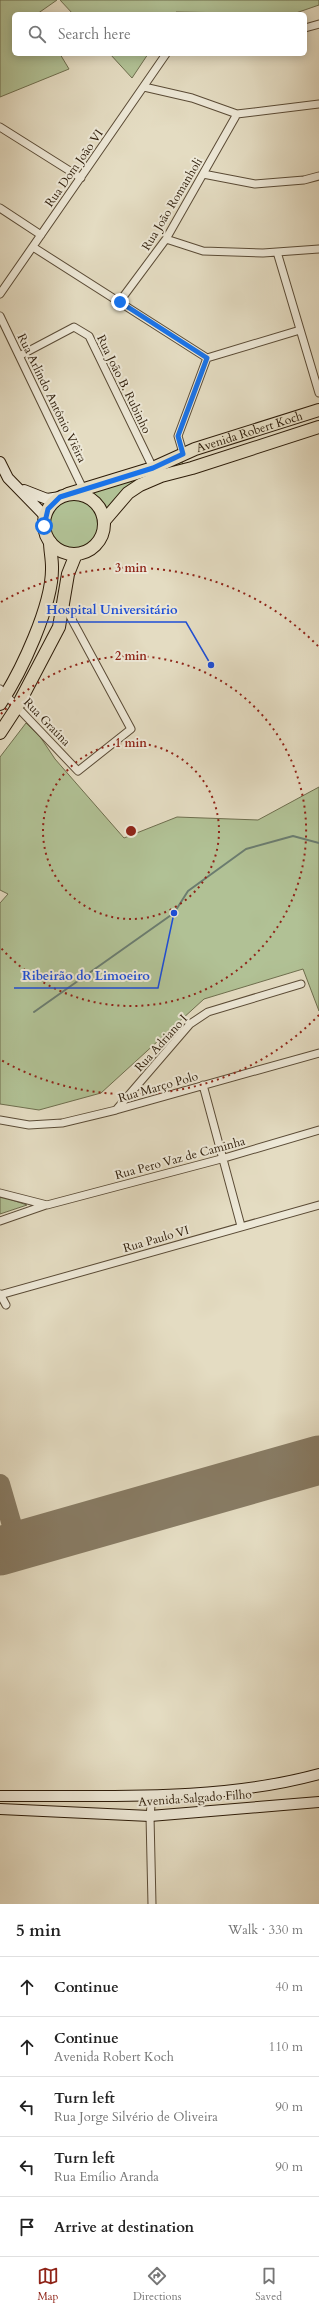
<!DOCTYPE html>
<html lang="en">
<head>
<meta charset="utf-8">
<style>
  :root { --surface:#fff; --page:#f2f2f2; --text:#222; --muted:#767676; --line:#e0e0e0; --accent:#8f2418 }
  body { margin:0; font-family:Cardo,serif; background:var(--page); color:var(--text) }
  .stop { position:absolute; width:12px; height:12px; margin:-9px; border:3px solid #1a73e8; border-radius:50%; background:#fff }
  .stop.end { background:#1a73e8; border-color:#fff; box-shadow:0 1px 4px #0008 }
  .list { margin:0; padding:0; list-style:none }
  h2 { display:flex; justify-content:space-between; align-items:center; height:52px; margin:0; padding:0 16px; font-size:17px }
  h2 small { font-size:13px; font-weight:400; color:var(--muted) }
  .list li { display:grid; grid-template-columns:26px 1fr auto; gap:12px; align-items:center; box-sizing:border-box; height:60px; padding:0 16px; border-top:1px solid var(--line) }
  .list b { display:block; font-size:15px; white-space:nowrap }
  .list p { margin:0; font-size:13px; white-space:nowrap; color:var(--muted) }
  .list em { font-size:13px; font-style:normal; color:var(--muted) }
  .icon { flex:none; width:22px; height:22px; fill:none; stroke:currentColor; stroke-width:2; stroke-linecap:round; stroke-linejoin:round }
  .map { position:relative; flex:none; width:319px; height:1904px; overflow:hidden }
  .search { position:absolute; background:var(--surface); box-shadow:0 2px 10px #0003; left:12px; right:12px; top:12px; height:44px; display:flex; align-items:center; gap:10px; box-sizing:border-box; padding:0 14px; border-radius:6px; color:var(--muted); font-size:15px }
  .sheet { height:352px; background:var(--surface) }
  nav { display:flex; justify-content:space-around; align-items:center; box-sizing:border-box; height:56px; border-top:1px solid var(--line); background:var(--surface); font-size:11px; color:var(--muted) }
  nav a { display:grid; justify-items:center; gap:2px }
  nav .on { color:var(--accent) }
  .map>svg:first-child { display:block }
  .green { fill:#b1c195; stroke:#6e6e4e }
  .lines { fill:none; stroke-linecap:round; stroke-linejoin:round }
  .stream { stroke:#6b7c6f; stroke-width:2 }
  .taxiway { stroke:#887c65; stroke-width:20 }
  .runway { stroke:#887c65; stroke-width:49 }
  .street-casing { stroke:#5a4b36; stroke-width:9 }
  .secondary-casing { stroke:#2c1b08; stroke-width:12 }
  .primary-casing { stroke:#2c1b08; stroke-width:14 }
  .street { stroke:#ede8d7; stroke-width:7 }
  .secondary { stroke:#ede8d7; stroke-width:10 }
  .primary { stroke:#e4dcc2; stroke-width:12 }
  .route { stroke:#1a73e8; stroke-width:5 }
  .ring { fill:none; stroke:#8f2418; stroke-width:2; stroke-dasharray:2 4 }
  .labels { text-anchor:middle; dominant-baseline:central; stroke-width:4; stroke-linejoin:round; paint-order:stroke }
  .street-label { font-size:12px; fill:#2c1b08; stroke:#ede8d7 }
  .centre { fill:#8f2418; stroke:#ede8d7; stroke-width:2 }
  .ring-label { font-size:12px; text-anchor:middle; font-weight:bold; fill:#8f2418; stroke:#ede8d7; stroke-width:4; stroke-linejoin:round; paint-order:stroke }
  .leader { fill:none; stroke:#1d4ed8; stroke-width:1.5 }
  .callout-dot { fill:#1d4ed8; stroke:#ede8d7; stroke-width:1.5 }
  .callout-label { font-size:13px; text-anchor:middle; font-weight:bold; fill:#1d4ed8; stroke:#ede8d7; stroke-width:4; stroke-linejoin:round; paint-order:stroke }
</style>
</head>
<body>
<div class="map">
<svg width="319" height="1904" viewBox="0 0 319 1904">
  <rect width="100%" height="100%" fill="#e4dcc2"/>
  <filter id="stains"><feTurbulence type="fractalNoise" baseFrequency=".005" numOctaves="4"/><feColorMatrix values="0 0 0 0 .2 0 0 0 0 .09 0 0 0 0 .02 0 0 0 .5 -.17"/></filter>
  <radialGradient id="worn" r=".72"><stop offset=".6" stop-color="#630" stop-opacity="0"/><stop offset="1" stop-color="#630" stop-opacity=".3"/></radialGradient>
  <path class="green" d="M0 0H57L37 14H14V54H60L69 69 0 97Z
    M60 0H319V5L293 14 176 12 174 14H73Z
    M110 54H148L132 78Z
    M182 461 183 466 107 511 97 498 90 493Z
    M50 524a24 24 0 1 1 48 0a24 24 0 1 1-48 0Z
    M26 723 41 738 55 759 124 838 177 817 258 820 319 787V1011L303 969 204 999 101 1093 39 1110 0 1104V903L8 894 0 890V757Z
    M0 1196 27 1205 0 1214Z"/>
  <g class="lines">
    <path class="stream" d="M34 1012 174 913 188 891 246 849 293 836 319 843"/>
    <path class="taxiway" d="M0 1484 18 1546"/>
    <path class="runway" d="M0 1551 319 1460"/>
    <g class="street-casing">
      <path id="street" d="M305 28 319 24
        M144 87 192 98 237 114 319 104
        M0 127 81 178
        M203 174 255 184 304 180 319 176
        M0 208 41 235
        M166 239 203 251 263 253 319 249
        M33 247 207 358
        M277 252 319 393
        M0 294 166 54
        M120 301 166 239 237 114
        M0 316 84 491
        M21 355 74 327 89 336 153 468
        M207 358 300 330
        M183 453 178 436 207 358
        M0 689 78 771 131 729 64 605
        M203 1085 241 1226
        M116 1110 190 1024 208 1012 301 984
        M0 1120 29 1125 62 1123 116 1110 319 1053
        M0 1193 47 1205 221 1159 319 1130
        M0 1221 46 1205
        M0 1294 6 1305
        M0 1295 319 1205
        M152 1795 150 1816 152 1904"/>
    </g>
    <g class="secondary-casing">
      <path id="secondary" d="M0 462 8 478 45 516
        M24 490 47 499 60 497
        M0 1796C106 1795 216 1802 319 1774
        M0 1809 150 1816 319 1802"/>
    </g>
    <g class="primary-casing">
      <g id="primary">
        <path id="s1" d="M68 494 153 468 195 449 319 410"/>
        <circle cx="74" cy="524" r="30"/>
        <path d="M104 521 128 493 140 485 161 476 192 468 319 427"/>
        <path d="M0 704C21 672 53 605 52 567 52 558 50 550 50 542"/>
        <path d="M0 733 17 707 59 627 68 574 76 554"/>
      </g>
    </g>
    <use href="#street" class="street"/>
    <use href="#secondary" class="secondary"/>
    <use href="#primary" class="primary"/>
  </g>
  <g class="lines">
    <path class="route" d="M44 526 48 509 60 497 153 468 183 454 178 436 207 358 120 302"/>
  </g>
  <g class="ring">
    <circle cx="131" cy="831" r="88"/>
    <path d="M1 714A175 175 0 1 1 1 948"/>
    <path d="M319 1015A263 263 0 0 1 1 1060M1 602A263 263 0 0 1 319 647"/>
  </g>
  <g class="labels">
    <g class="street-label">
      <text transform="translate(74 168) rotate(-55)">Rua Dom João VI</text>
      <text transform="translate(172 204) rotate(-59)">Rua João Romanholi</text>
      <text transform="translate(124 384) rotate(64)">Rua João B. Rubinho</text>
      <text transform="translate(52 398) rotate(64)">Rua Arlíndo Antônio Viêira</text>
      <text stroke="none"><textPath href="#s1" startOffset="192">Avenida Robert Koch</textPath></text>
      <text transform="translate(47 722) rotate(46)">Rua Graúna</text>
      <text transform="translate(161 1043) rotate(-48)">Rua Adriano I</text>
      <text transform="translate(158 1087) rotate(-16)">Rua Março Polo</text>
      <text transform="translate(180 1158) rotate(-15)">Rua Pero Vaz de Caminha</text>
      <text transform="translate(156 1239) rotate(-16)">Rua Paulo VI</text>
      <text transform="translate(195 1798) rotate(-4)">Avenida Salgado Filho</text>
    </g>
  </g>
  <circle cx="131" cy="831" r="6" class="centre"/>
  <g class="ring-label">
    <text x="131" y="572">3 min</text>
    <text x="131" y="660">2 min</text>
    <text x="131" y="747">1 min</text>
  </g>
  <path class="leader" d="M211 665L186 622H38M174 913L158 988H14"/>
  <g class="callout-dot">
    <circle cx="211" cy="665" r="4"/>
    <circle cx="174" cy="913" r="4"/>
  </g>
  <g class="callout-label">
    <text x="112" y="614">Hospital Universitário</text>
    <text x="86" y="980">Ribeirão do Limoeiro</text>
  </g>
  <rect width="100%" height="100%" filter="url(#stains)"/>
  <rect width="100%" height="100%" fill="url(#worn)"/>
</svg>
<div class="stop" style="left:44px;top:526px"></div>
<div class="stop end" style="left:120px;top:302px"></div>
<div class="search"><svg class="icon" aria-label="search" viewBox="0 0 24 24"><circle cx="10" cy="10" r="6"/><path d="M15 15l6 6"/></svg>Search here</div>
</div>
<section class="sheet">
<h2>5 min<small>Walk · 330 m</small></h2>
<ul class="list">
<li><svg class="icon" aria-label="ahead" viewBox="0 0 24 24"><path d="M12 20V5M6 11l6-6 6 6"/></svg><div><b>Continue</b></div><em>40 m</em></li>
<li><svg class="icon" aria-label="ahead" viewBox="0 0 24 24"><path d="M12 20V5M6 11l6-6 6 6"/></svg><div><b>Continue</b><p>Avenida Robert Koch</p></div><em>110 m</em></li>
<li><svg class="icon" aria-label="left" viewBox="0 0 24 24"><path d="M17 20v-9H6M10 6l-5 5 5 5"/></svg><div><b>Turn left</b><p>Rua Jorge Silvério de Oliveira</p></div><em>90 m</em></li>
<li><svg class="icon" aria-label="left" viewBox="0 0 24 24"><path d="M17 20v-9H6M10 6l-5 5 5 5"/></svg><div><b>Turn left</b><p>Rua Emílio Aranda</p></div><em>90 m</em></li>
<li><svg class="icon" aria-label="arrive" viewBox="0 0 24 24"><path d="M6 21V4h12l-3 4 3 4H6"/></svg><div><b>Arrive at destination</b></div></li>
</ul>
</section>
<nav>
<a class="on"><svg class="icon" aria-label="map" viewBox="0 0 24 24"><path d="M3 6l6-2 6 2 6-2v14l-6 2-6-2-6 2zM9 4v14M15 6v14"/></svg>Map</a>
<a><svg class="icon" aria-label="directions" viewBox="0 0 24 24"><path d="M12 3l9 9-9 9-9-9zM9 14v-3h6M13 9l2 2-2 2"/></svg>Directions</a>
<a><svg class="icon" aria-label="saved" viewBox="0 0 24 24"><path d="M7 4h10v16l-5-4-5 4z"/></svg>Saved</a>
</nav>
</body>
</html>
